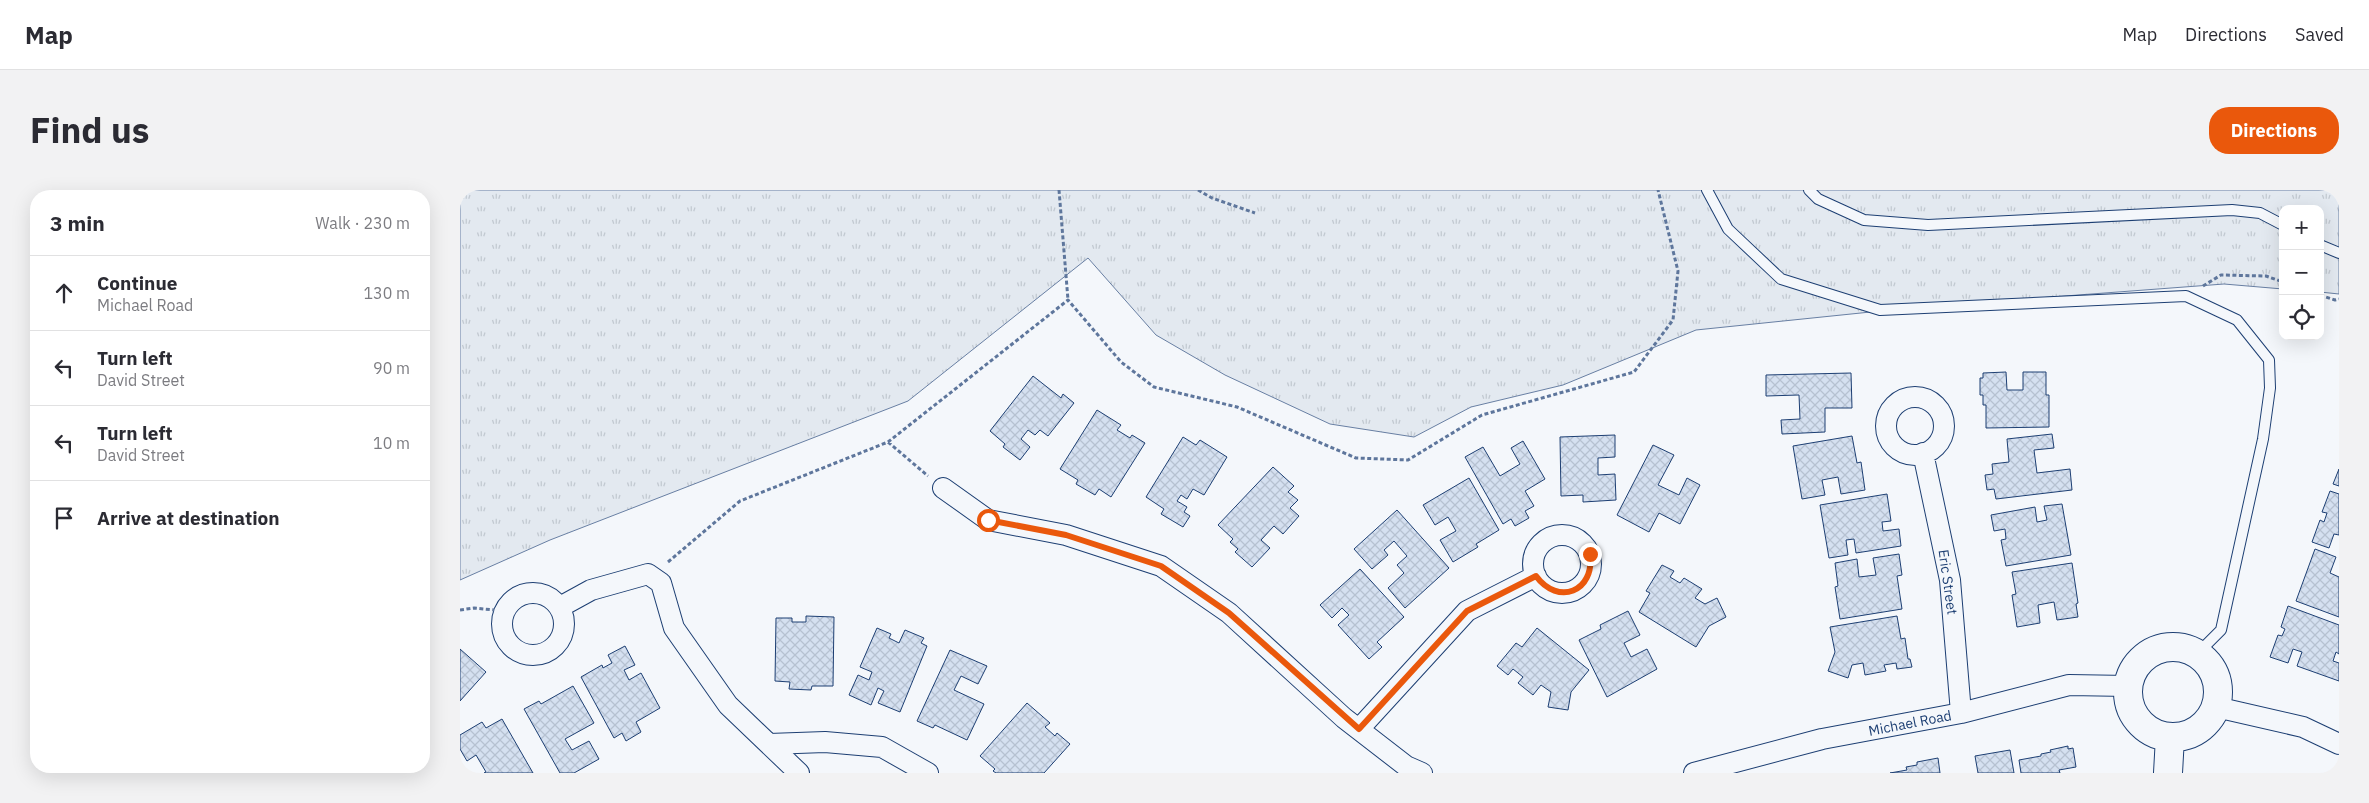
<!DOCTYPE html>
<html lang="en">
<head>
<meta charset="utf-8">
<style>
  :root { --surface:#fff; --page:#f2f2f3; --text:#2b2b33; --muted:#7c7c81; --line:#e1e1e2; --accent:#ea580c }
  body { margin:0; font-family:"IBM Plex Sans",sans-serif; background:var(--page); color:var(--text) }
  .controls { position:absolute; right:15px; top:15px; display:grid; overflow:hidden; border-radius:10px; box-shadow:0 5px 20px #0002 }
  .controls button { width:45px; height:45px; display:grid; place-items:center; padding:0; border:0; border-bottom:1px solid var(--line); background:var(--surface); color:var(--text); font:25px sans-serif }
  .stop { position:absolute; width:15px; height:15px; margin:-11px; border:4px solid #ea580c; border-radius:50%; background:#fff }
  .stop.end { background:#ea580c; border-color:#fff; box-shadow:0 1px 5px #0008 }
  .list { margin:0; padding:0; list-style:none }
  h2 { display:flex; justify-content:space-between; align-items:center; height:65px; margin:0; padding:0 20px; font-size:21px }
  h2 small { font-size:16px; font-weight:400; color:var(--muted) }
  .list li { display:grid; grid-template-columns:32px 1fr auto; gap:15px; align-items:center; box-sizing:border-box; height:75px; padding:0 20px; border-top:1px solid var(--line) }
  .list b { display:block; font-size:19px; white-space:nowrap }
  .list p { margin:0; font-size:16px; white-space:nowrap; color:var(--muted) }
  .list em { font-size:16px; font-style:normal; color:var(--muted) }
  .icon { flex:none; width:28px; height:28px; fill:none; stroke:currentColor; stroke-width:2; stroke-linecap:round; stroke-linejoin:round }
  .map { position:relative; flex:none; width:1879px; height:583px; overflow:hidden; border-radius:20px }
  header { display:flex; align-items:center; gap:30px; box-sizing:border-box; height:70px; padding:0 25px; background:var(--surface); border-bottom:1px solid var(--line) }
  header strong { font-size:24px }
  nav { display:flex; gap:28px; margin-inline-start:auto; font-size:18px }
  .intro { display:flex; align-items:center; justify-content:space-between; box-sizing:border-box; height:120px; padding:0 30px }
  h1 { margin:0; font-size:35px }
  .button { padding:12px 22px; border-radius:20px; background:var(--accent); color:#fff; font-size:18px; font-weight:700 }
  main { display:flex; gap:30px; padding:0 30px }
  aside { flex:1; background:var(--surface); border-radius:20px; box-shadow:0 5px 20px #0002 }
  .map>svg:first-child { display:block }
  .grass { fill:url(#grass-tufts); stroke:#687fa3 }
  .building { fill:url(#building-cross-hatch); stroke:#1d3f73 }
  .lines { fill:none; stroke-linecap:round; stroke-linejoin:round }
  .lane-casing { stroke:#1d3f73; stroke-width:12 }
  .street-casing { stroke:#1d3f73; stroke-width:22 }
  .secondary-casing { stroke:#1d3f73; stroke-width:30 }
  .path { stroke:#5e769c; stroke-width:3; stroke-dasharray:4 2.5; stroke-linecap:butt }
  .lane { stroke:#f4f7fb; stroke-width:10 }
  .street { stroke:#f4f7fb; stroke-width:20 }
  .secondary { stroke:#f4f7fb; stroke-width:28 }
  .route { stroke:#ea580c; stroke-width:6 }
  .labels { text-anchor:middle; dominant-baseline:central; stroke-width:4; stroke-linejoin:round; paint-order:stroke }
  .street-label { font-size:14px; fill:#1d3f73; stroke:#f4f7fb }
</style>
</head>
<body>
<header>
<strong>Map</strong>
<nav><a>Map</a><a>Directions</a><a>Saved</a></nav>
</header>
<div class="intro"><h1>Find us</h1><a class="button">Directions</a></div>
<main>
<aside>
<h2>3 min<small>Walk · 230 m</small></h2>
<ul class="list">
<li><svg class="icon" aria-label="ahead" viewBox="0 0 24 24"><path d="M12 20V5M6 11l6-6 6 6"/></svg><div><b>Continue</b><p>Michael Road</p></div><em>130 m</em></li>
<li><svg class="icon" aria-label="left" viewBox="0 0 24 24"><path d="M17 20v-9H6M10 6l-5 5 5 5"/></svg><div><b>Turn left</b><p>David Street</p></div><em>90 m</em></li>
<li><svg class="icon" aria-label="left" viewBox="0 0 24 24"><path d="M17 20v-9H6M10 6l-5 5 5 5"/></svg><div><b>Turn left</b><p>David Street</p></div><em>10 m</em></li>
<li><svg class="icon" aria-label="arrive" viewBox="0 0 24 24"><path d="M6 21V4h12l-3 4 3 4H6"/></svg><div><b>Arrive at destination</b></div></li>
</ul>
</aside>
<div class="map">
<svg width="1879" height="583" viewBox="0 0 1879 583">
  <defs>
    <pattern id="grass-tufts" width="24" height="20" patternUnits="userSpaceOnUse" patternTransform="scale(1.25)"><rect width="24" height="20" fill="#e3e9f0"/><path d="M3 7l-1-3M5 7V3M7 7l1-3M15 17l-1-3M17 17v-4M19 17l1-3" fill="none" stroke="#c2c9d1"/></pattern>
    <pattern id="building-cross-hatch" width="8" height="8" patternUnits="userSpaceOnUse" patternTransform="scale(1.25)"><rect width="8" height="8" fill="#d5e0f0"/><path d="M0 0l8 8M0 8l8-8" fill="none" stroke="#b6c1d1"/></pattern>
  </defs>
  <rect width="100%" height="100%" fill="#f4f7fb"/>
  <path class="grass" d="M0 0H1879V104L1860 102V19H1823V99L1764 94 1459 117 1236 140 1103 195 1011 217 954 247 870 234 765 185 696 145 628 68 448 211 90 350 0 390Z"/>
  <path class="building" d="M1546 182 1547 200H1563V182H1586V205H1589V237L1526 238V215H1523V205H1520V188H1523V183Z
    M1391 183 1392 218H1365V242L1322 244 1321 230 1340 229 1339 205 1306 206V185Z
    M573 186 601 208 603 204 614 213 588 246 580 240 575 245 568 240 561 249 570 257 560 270 543 257 545 254 530 241Z
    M637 220 661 235 657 240 670 248 672 245 685 253 651 307 639 299 635 305 616 294 618 290 600 279Z
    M1592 244 1594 258 1574 260 1577 283 1610 279 1612 300 1536 309 1534 299 1527 300 1525 285 1533 284 1532 274 1549 272 1547 249Z
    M1155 245V267L1138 268V285L1155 284 1156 310 1123 312V305L1101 306 1100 247Z
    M1392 246 1397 273 1401 272 1405 300 1381 304 1378 287 1362 290 1365 305 1342 309 1333 256Z
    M723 247 736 255 740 250 767 267 744 305 733 299 727 309 721 305 717 311 727 317 724 322 730 326 723 337 701 324 704 319 686 307Z
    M1063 251 1085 289 1065 301 1074 316 1065 321 1069 328 1055 336 1051 329 1043 334 1005 267 1023 257 1040 286 1060 274 1051 258Z
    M1193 255 1214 265 1198 295 1219 305 1227 288 1240 295 1220 334 1199 323 1189 342 1157 325Z
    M813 277 834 296 828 302 838 310 830 318 839 326 823 344 814 336 801 350 810 358 792 377 775 362 778 359 770 352 773 349 758 335Z
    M1879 279V296L1873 294Z
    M1009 288 1039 340 1016 354 1018 357 993 372 980 350 996 341 988 327 975 335 963 315Z
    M1870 301 1879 304V345L1874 344 1869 358 1852 352 1860 330 1864 332 1867 323 1862 322Z
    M1427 304 1431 331 1422 332 1423 341 1439 339 1441 356 1396 363 1394 349 1386 350 1388 365 1369 368 1360 315Z
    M1602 314 1611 365 1546 376 1541 350 1546 349 1545 339 1534 341 1531 325 1575 317 1577 332 1587 330 1584 316Z
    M937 320 989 378 945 418 928 398 944 383 937 375 947 366 934 351 924 360 928 365 912 379 894 359Z
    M1855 359 1876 367 1870 383 1879 387V427L1836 411Z
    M1439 364 1442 385 1437 386 1442 419 1380 429 1375 397 1378 396 1375 373 1397 369 1399 387 1416 385 1413 368Z
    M1612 373 1618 413 1616 414 1618 427 1597 430 1594 412 1578 415 1580 433 1557 437 1552 405 1556 404 1552 382Z
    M1202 375 1214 381 1210 387 1220 393 1224 388 1242 399 1235 408 1245 414 1257 408 1266 427 1249 436 1236 457 1179 422 1190 403 1186 401Z
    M900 379 944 427 917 452 922 457 909 469 878 435 889 425 882 418 872 428 860 415Z
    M1828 416 1879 435V464L1876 462 1873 471 1879 473V491L1837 476 1842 462 1833 459 1828 473 1810 467 1818 445 1822 446 1825 439 1821 437Z
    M1168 421 1180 445 1164 453 1171 467 1187 459 1197 479 1147 507 1119 450 1141 439 1140 435Z
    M346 426 374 427 373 496H352L351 500 329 499 330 492 315 491 316 428H332V432H346Z
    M1437 426 1441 449 1445 448 1448 469H1450L1452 477 1437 479 1436 473 1424 475 1426 481 1405 485 1403 473 1392 475 1388 488 1368 481 1375 462 1370 437Z
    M417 438 431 444 429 448 439 453 445 440 464 448 461 453 467 456 440 522 418 513 424 501 418 498 411 515 389 505 398 485 409 490 412 482 400 477Z
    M1077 438 1129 480 1111 502 1108 520 1088 517 1091 502 1081 495 1073 505 1058 493 1063 487 1053 479 1048 485 1037 476 1056 453 1062 457Z
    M165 456 175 475 164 480 169 490 181 483 200 518 176 532 181 542 166 551 162 543 154 548 121 487 142 475 143 478 152 473 148 465Z
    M0 459 26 482 0 511Z
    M490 460 527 476 518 494 501 486 494 500 524 514 507 550 475 535 473 538 457 531Z
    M113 496 134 533 105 549 112 560 129 551 139 569 114 583H100L64 519 79 511 81 514Z
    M567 513 590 533 585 537 595 546 597 543 610 554 584 583H536L533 581 535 579 520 566Z
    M42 529 73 583H24L26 582 16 565 7 571 0 559V545L22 532 26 538Z
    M1608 556V559L1613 558 1616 577 1599 580 1600 583H1561L1559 570 1581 566V564L1591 562 1590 560Z
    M1550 560 1554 583H1518L1515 566Z
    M1478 568 1480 583H1430L1447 580 1446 577 1457 575V572Z"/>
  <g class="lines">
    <g class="lane-casing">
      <path id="lane" d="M1247 0 1268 39 1321 89 1420 120 1726 106 1777 130 1809 170 1810 198 1803 249 1761 440 1738 463
        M1349 0 1358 9 1404 30 1468 35 1772 20 1800 23 1823 35
        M1860 55 1879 63"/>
    </g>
    <g class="street-casing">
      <path id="street" d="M1426 236a29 29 0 1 1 58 0a29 29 0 1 1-58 0Z
        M1463 263 1490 390 1501 523
        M483 298 528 330 606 345 701 376 769 423 884 528 946 576 962 583
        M1073 374a29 29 0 1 1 58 0a29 29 0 1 1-58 0Z
        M42 434a31 31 0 1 1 62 0a31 31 0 1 1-62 0Z
        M100 417 131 400 188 384 201 393 214 438 268 515 339 583
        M1756 517 1843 537 1879 554
        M899 539 1007 421 1076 386
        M309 554 365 552 422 557 468 583
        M1234 583 1362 549 1501 523 1609 495 1668 496"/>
    </g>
    <g class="secondary-casing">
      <path id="secondary" d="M1668 502a45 45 0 1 1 90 0a45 45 0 1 1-90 0Z
        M1708 583 1710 547"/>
    </g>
    <path class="path" d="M599 0 608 110
      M738 0 752 8 795 23
      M1743 96 1761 85 1806 86 1823 92
      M1860 105 1875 110 1879 109
      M428 252 468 286
      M208 372 280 311 428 252 608 110 661 172 694 197 777 217 896 268 948 270 1022 225 1174 182 1213 130 1218 81 1198 0
      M0 420 14 418 45 421"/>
    <use href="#lane" class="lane"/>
    <use href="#street" class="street"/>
    <use href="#secondary" class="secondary"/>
  </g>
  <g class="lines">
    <path class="route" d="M528 330 606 345 701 376 769 423 899 539 1007 421 1076 386C1098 416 1135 402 1130 364"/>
  </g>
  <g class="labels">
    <g class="street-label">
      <text transform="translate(1488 392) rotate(82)">Eric Street</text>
      <text transform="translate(1450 533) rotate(-11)">Michael Road</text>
    </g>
  </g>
</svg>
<div class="controls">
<button>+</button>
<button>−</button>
<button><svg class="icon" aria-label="locate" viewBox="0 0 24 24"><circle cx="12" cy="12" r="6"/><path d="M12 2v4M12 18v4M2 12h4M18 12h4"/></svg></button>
</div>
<div class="stop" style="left:528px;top:330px"></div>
<div class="stop end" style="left:1130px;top:364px"></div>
</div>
</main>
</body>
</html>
